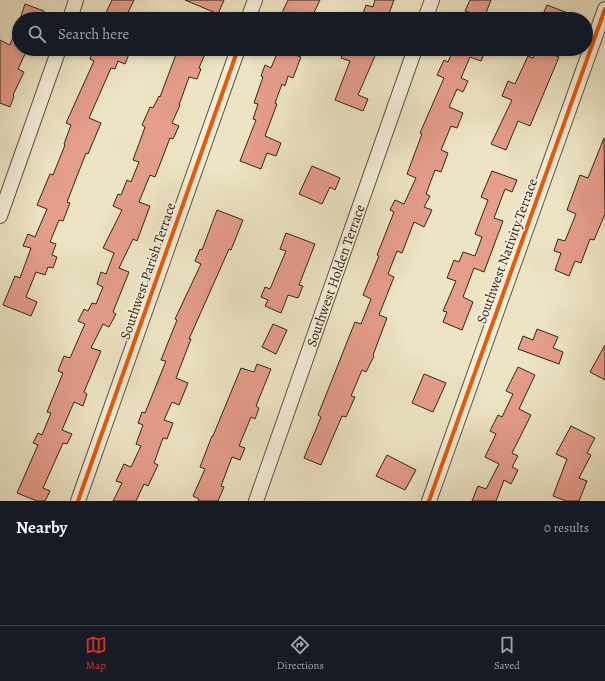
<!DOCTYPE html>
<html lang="en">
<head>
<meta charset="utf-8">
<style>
  :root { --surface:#171b24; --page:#20242c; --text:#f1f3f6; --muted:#9ea1a6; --line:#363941; --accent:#d93025 }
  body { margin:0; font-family:Alegreya,serif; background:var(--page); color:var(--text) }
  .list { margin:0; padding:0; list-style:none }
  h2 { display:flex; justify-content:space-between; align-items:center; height:52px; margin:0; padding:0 16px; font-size:17px }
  h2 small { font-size:13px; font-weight:400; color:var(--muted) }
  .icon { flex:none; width:22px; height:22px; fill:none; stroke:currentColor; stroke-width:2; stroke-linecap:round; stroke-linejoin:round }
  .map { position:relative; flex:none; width:605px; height:501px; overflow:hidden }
  .search { position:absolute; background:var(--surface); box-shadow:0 2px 6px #0003; left:12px; right:12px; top:12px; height:44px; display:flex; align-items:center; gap:10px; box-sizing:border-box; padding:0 14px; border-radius:22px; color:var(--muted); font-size:15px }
  .sheet { height:124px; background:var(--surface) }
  nav { display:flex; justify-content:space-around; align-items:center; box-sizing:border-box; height:56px; border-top:1px solid var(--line); background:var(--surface); font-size:11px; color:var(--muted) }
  nav a { display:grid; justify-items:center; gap:2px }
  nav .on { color:var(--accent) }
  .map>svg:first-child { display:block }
  .building { fill:#e59d8c; stroke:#342616 }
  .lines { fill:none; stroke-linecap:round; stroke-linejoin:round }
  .minor-casing { stroke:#625642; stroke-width:16 }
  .minor { stroke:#f3edd9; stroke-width:14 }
  .cycleway-casing { stroke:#f3edd9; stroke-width:6 }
  .cycleway { stroke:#e8590c; stroke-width:4 }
  .labels { text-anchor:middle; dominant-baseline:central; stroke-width:3.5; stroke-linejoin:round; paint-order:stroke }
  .street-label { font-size:14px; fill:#342616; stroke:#f3edd9 }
</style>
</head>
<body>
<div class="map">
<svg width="605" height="501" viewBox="0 0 605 501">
  <rect width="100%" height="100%" fill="#ede4c5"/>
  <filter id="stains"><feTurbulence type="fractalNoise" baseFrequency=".005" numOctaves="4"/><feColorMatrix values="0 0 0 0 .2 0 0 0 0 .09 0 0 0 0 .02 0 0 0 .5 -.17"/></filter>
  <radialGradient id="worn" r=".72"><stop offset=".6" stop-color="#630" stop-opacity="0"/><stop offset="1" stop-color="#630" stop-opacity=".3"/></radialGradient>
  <path class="building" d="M112 0H134L125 19H103Z
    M185 0H224L218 14Z
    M288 0H320L311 19H279Z
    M375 0H394L387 19H361L366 5 373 7Z
    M470 0H491L484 18 465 11Z
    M25 4 44 11 41 19H20Z
    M547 5 581 18V19H541Z
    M18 23 19 49 26 52 18 69 24 72 13 95 14 96 10 107 0 103V40L10 45Z
    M94 49H122L121 51 129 54 125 64 118 61 115 69 111 68 89 118 101 123 88 154 86 153 79 171 67 202 70 203 63 221 59 220 50 242 56 244 52 255 57 257 53 268 48 267 45 275 36 272 26 297 37 302 31 316 3 305 15 276 20 278 31 248 23 246 28 234 35 237 47 209 37 205 50 174 53 175 65 145 64 144 71 125 66 123 94 61 90 59Z
    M178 49H207L199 68 201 69 197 79 189 77 179 105H180L172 123 179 126 173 139 170 138 155 177 150 175 139 202 150 206 137 241 133 239 119 268 129 272 113 312 116 314 109 327 103 324 91 348 101 351 84 392 87 394 83 406 74 402 62 430 72 434 67 444 63 443 43 488 50 491 45 501H37L17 493 38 445 33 443 38 433 42 435 51 413 47 412 63 373 58 371 64 356 70 358 85 324 78 321 84 309 88 311 92 303 96 304 103 287 97 284 101 272 106 274 114 253 103 248 122 210 113 206 118 194 121 195 127 180 131 182 139 162 133 160 145 127 142 125 150 107 153 108 159 96 160 97Z
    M279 49 301 57 293 78 288 76 285 86 282 84 275 103 277 104 265 136 281 143 276 156 267 153 261 169 240 161 256 120 253 119 258 104 254 103 263 77 261 76 265 65 271 68Z
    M344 49H378L358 95 368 99 363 111 335 100 350 61 341 58Z
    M452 49H486L481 61 470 57 461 78 468 81 463 92 457 89 449 107 463 113 457 128 451 126 441 150 448 153 441 172 435 170 426 194 430 196 424 207 432 210 424 227 414 222 402 253 397 251 388 274 394 277 379 315 387 318 373 355 374 356 366 372 362 370 351 396 355 397 351 406 346 417 342 416 321 465 304 458 321 417 318 415 355 322 361 324 371 299 363 295 379 256 377 255 394 212 390 210 395 200 404 204 416 178 407 174 422 134 420 133 444 78 437 75 444 60 448 62 453 50Z
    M537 49 559 57 530 126 518 121 506 150 491 144 512 100 502 96 508 81 515 84 528 56 533 58Z
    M604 138 605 214 594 240 590 239 581 263 575 261 569 276 555 270 561 253 554 251 558 239 565 241 576 214 567 210 580 175 588 178Z
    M312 166 340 178 335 190 330 187 322 204 299 194Z
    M492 171 517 180 512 192 505 189 494 218 503 221 484 272 474 268 463 297 473 302 462 330 443 322 447 312 443 311 456 281 447 278 454 260 459 262 463 252 475 256 482 237 475 234 488 200 481 197Z
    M217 210 243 220 231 250 229 249 189 339H191L176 378 188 383 179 405 172 402 164 420 173 423 167 439 163 438 154 463 158 465 148 486 144 484 136 501H113L122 483 116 481 124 464 131 467 141 446 136 444 143 425 138 423 142 412 145 413 166 361 161 360 177 320 175 319 201 264 195 261 200 249 202 250Z
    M286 233 315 244 299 285 303 286 298 298 288 295 281 313 265 306 268 300 261 297 265 287 270 289 286 251 280 249Z
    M273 324 287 330 276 354 262 347Z
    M537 329 558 337 553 348 563 352 559 364 518 349 523 336 533 340Z
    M605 345V380L590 372Z
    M257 364 271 369 256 406 259 408 255 419 251 417 239 446 245 448 240 460 232 457 221 486 224 487 218 501H198L199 499 193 496 205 469 200 467 212 436H213L241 368 254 372Z
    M518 367 535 375 519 409 531 415 512 453 518 456 512 467 518 470 511 484 504 480 496 501H472L478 486 486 489 499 464 485 457 496 434 490 431 498 415 502 417 513 394 506 391Z
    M424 374 446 383 433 412 412 403Z
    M571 426 595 438 587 453 591 455 579 478 587 481 579 501H566L553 496 567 459 556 454Z
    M387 455 416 470 405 490 376 476Z"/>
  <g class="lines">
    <g class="minor-casing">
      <g id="minor">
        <path d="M70 19 76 0"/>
        <path d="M248 19 255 0"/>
        <path d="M425 19 432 0"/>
        <path d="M0 216 59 49"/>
        <path d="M78 501 238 49"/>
        <path id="s1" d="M256 501 415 49"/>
        <path d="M429 501 605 9"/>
      </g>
    </g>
    <use href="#minor" class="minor"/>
    <g class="cycleway-casing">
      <path id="cycleway" d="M78 501 238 49
        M429 501 605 9"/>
    </g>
    <use href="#cycleway" class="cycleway"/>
  </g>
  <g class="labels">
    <g class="street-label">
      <text transform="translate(507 251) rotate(-70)">Southwest Nativity Terrace</text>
      <text transform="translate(148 271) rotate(-71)">Southwest Parish Terrace</text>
      <text stroke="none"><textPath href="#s1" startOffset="239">Southwest Holden Terrace</textPath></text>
    </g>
  </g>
  <rect width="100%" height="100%" filter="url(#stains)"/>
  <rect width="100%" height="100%" fill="url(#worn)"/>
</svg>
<div class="search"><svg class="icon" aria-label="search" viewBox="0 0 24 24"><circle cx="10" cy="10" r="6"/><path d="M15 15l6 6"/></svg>Search here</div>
</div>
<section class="sheet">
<h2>Nearby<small>0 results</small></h2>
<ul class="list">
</ul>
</section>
<nav>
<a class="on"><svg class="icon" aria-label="map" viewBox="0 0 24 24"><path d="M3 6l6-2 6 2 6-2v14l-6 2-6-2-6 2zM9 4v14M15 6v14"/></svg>Map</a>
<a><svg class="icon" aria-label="directions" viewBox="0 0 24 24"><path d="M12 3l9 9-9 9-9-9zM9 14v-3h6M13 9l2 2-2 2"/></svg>Directions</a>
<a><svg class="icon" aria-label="saved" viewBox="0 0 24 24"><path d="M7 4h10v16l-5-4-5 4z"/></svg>Saved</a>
</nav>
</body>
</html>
